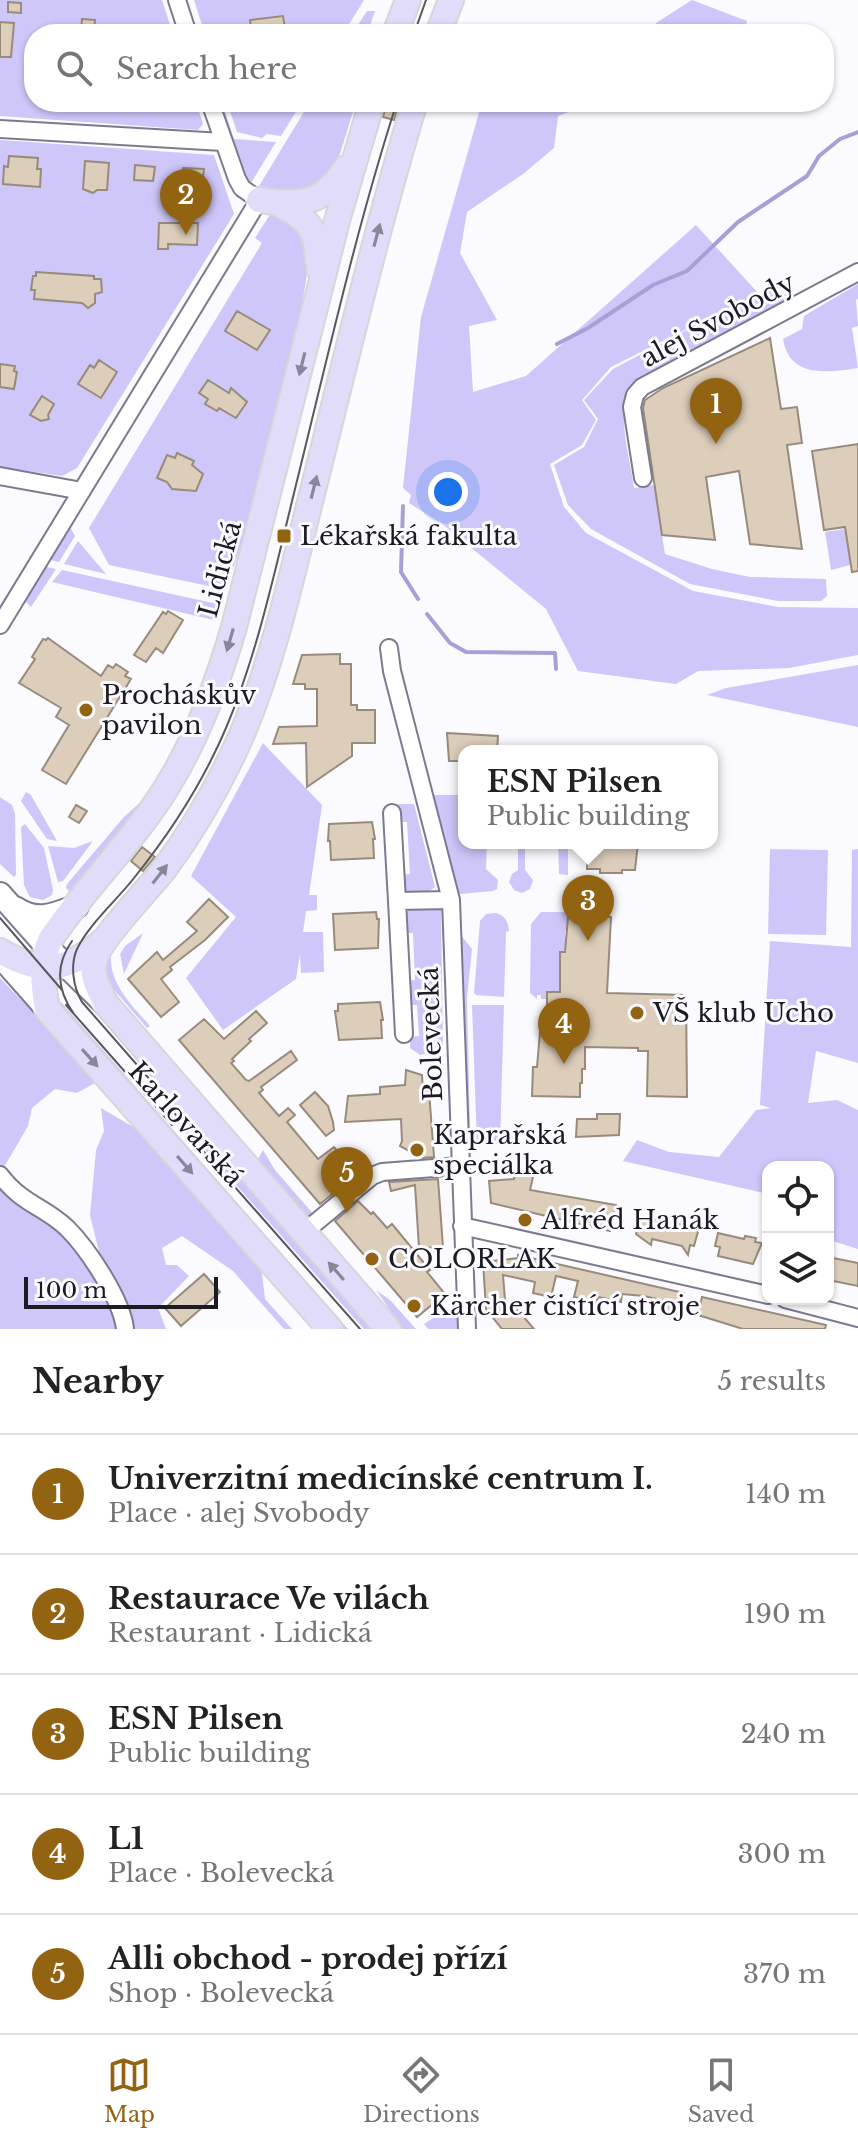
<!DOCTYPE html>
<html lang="en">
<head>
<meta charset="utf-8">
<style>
  :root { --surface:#fff; --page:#f6f6f6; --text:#222; --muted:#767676; --line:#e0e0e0; --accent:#926310 }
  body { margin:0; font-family:"Libre Baskerville",serif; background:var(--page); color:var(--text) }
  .controls { position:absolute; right:24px; bottom:24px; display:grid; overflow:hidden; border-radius:16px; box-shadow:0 2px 6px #0004 }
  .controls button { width:72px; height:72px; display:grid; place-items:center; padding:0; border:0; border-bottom:2px solid var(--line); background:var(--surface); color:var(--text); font:40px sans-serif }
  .scale { position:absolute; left:24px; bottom:20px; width:194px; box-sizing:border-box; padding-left:8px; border:4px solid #1c1b23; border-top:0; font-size:22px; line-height:28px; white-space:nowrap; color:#1c1b23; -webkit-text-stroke:6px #fbfaff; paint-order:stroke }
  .you { position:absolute; left:448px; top:492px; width:28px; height:28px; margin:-20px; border:6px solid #fff; border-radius:50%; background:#1a73e8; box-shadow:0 0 0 12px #1a73e833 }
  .badge { display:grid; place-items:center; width:52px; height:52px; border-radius:50%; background:var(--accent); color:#fff; font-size:26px; font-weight:700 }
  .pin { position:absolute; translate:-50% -66px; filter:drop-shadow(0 2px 4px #0008) }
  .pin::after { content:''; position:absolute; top:42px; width:28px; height:24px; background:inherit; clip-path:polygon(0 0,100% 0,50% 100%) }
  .popup { position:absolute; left:458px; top:745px; width:260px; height:104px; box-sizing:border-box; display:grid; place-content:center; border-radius:16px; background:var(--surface); filter:drop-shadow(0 2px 6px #0005); font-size:26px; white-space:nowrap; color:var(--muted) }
  .popup b { font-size:30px; color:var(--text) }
  .popup::after { content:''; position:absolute; left:50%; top:100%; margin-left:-16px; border:16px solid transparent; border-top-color:var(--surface) }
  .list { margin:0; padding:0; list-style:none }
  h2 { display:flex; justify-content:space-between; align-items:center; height:104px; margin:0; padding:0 32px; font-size:34px }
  h2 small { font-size:26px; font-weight:400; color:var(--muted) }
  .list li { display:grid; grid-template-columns:52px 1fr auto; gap:24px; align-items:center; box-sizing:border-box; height:120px; padding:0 32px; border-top:2px solid var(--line) }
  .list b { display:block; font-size:30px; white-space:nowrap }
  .list p { margin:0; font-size:26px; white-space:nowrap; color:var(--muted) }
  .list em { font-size:26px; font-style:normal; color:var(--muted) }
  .icon { flex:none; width:44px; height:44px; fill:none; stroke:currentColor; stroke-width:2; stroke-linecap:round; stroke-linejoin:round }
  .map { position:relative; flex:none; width:858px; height:1329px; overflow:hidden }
  .search { position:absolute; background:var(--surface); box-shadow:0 2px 6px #0004; left:24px; right:24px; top:24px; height:88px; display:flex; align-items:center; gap:20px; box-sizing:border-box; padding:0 28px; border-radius:32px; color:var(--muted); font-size:30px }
  .sheet { height:704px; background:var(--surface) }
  nav { display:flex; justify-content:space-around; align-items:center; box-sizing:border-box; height:112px; border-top:2px solid var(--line); background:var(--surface); font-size:22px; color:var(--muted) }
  nav a { display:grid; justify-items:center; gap:4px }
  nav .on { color:var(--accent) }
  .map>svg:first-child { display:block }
  .green { fill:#cfc6fa }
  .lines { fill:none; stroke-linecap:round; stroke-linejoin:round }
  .stream { stroke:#a99fd6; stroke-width:4 }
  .building { fill:#ddcebc; stroke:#988b7a; stroke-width:2 }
  .minor-casing { stroke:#7d7a8e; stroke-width:20 }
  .secondary-casing { stroke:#7d7a8e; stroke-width:26 }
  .primary-casing { stroke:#d6d6d7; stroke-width:28 }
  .minor { stroke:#fff; stroke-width:16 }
  .secondary { stroke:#fff; stroke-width:22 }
  .primary { stroke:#e2dcfb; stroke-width:24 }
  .tram { stroke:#59585f; stroke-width:2 }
  .oneway { fill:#89859a }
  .poi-dot { fill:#926310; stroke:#fbfaff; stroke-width:3 }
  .labels { text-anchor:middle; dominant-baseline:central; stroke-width:6; stroke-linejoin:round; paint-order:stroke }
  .street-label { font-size:26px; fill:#1c1b23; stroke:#fbfaff }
  .poi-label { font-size:26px; fill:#1c1b23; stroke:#fbfaff; text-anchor:start }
</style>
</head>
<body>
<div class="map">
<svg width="858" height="1329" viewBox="0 0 858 1329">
  <rect width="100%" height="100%" fill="#fbfaff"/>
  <path class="green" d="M0 0H162L173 34H34V102H196L203 124 198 130 0 116Z
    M194 0H364L343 34H205Z
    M692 0 747 21 744 34H652L656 23Z
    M367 11H375L367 34H352Z
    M218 102H222L234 139 276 142 251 183 241 173Z
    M227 102H302L281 136 267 134 262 138 237 132Z
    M310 102H356L332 180 291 195 259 186Z
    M482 102 591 104 558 116 554 148 523 174 467 212 460 253 497 320 469 326 473 392 526 376 696 225 759 294 770 288 794 298 632 387C615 415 630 457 634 488L654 485 665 554 712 569 750 577 826 579 827 596 821 601H778L690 584 591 529 568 505 554 465 584 447 598 419 584 400 613 369 717 314 611 367 582 400 596 420 582 445 550 464 564 507 586 533 693 591 778 607 858 608V655L789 668 698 671 676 684 578 671 546 609 441 523 409 503 411 495 403 488 421 317Z
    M0 140 214 155 234 214 77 468 62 476 0 467Z
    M286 211 311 248 290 383 246 534 228 582 218 588 109 565 89 528 262 243 255 238 271 213Z
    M858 284V299L856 300 858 326 852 328 858 368C828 373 789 378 783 339L802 329 804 316Z
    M68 523 75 536 59 562 46 559Z
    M845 529 849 556 858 563 831 570 825 532Z
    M78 541 106 574 64 564Z
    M42 566 56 569 31 607 23 599Z
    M62 570 222 605 218 621 52 582Z
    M858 665V727L707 695 726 688Z
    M263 743 322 805 309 895H317V910L306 911 303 932H323L324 972 301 973 300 954 296 979 223 1030 186 978 236 917 191 876Z
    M26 792 31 795 57 841 47 839 21 801Z
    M428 795H464V843H487L486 869 498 880 497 889 493 891 460 894 455 889Z
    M0 797 12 805 15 814 16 875 14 877 0 864Z
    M145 798 147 799 71 893 66 888 67 884 123 818Z
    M394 804H414L435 887 425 894H408L401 888 400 875 410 874 407 822H396Z
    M25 824 44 848 53 890 52 895 43 900 30 897 24 885 21 827Z
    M93 841 63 881 58 882 48 846 74 848Z
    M518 843H525V870L533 880 530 889 522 893 514 890 509 882 512 874 518 870Z
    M558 843H568V875L559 874Z
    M770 849 828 850 826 935 768 934Z
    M858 849V1063L816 1051 808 1103 837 1100 858 1110V1249L830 1240 828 1167H768V1194L623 1161 637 1140 669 1152 719 1157 756 1110 771 1108 760 1105 770 941 851 947 852 850Z
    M413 907H437L441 910 443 1049 420 1055 410 1048V1037L419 1036 417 1005H408L406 981 415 980 413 933H404V914Z
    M541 912H575V917H568V931H565V945H571V951L560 952V980L570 992H548L547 999H541V995H537V999L530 993 531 924Z
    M496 913C506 916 508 922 509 931L506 932 504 997 476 995 474 993 480 921 486 914Z
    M143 933 124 974 120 954 125 946Z
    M460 934 472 949 467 998 471 1173 466 1172Z
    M112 948C105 980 131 1004 150 1026L147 1028 109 984 103 970Z
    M0 978 65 1045 95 1083 77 1093 55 1089 32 1108 28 1126 0 1174Z
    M61 1002 348 1329H340L59 1009Z
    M472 1005H504L500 1144 477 1145Z
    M101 1108 145 1134 261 1265 265 1299 292 1329H284L233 1271 182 1236 162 1248 166 1265H177L189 1276 158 1308 166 1329H132L121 1296 100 1256 90 1215 96 1150 104 1131Z
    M181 1111 373 1329H364L189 1132 178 1114Z
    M263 1150 275 1170 316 1217 304 1218 257 1161Z
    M0 1175 8 1196 63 1233 90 1268 119 1329H0Z
    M376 1290 390 1300 416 1329H403Z
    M458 1310V1329H428L424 1324 439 1314Z"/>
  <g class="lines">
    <path class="stream" d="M557 344 588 328 653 285 687 271 738 222 807 176 819 156 840 139 858 132
      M403 506 401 572 418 599
      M427 614 450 643 466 652 555 653 556 669"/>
  </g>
  <path class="building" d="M8 2 21 3V13L8 12Z
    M283 16 286 34H252L250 20Z
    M82 19 95 20 94 32H81Z
    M0 22 14 23 11 57H0Z
    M387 102H399L394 120 383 117Z
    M9 156 38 158 37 169H41L40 187 3 184 4 166 8 167Z
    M85 161 109 163 107 190H97L93 193 83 189Z
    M135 165 155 167 153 181 134 180Z
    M183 168 204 169 202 184 182 183Z
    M159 223H198L197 245 168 244V249H158Z
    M36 272 94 276V279H101L102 292 95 294V303L88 308 82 303 34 299 35 290H31L33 276H36Z
    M237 311 270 330 257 350 225 331Z
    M770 338 781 409 797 407 802 443 787 445 802 549 750 544 739 471 706 477 715 540 662 535 643 408 645 400 663 388Z
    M99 360 117 372 101 398 78 384 90 365 94 368Z
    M0 364 15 366 14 371 17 372 14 389 0 387Z
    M208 380 229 393 231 388 247 402 236 418 219 408 217 411 205 404 208 399 199 393Z
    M42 396 54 404 48 415 49 419 41 421 30 415Z
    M858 444V571L852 572 845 527 824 530 812 451Z
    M177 453 194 461 192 465 203 474 196 491 172 489 167 482 157 478 167 455 175 458Z
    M168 611 183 620 163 653 156 648 146 662 134 655 163 612 166 614Z
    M48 638 101 676 108 665 113 668 116 664 128 672 125 676 131 679 66 784 42 770 69 725 56 717 61 708 19 683 35 659 32 657 43 639 46 640Z
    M340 654V664H351V705H357V710H375V743H352V756L307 787 306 743 273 744 279 727 317 726V689H305V684H293L302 655Z
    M447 733 498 736 497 751H464V761H449Z
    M76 805 87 811 79 823 69 817Z
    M372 822 375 839H373L374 858 331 860 330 841H328L329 824Z
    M588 843H638L635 870H622V873H600V869H587Z
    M142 847 155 857 143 871 131 861Z
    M209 899 228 917 205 940 170 967 172 970 161 979 179 1002 161 1017 128 979 157 952 163 960 197 931 187 922Z
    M376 912 377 919H379L378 948 335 950 333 914Z
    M581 913 611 917 607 993 686 995 687 1097 647 1096 648 1051H638V1048L585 1047V1069H582V1083H580V1097L532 1096 533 1067H537L540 1032H547V992H560V952H565L568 917H581Z
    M380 1002 383 1020H381L382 1038 339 1040 335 1011H338V1004Z
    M256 1011 267 1023 249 1039 251 1041 232 1059 234 1061 231 1063 246 1080 249 1081 291 1051 297 1060 261 1087 263 1090 259 1093 279 1116 288 1108 295 1115 287 1122 318 1159 334 1147 341 1155 340 1161 333 1169 338 1175 332 1180 340 1188 320 1204 179 1040 204 1019 224 1039Z
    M406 1070 422 1075 423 1091H429L434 1157 422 1158 400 1146 402 1141 401 1119 345 1122 348 1096 380 1094V1087L405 1085Z
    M315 1092 328 1106 333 1122 334 1130 326 1136 300 1105Z
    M597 1114H620L619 1135 576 1137 577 1119H597Z
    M535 1168 530 1190 616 1205 610 1231 491 1203 489 1181 514 1179 515 1170Z
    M438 1179 443 1247 419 1248 415 1185 391 1191 389 1182Z
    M358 1201 371 1214 373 1212 387 1228 392 1224 430 1270 427 1272 445 1294 417 1317 335 1221Z
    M640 1216 699 1228 694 1246 690 1245 688 1255 682 1246 652 1239 651 1245 636 1234Z
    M718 1233 744 1239 745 1236 756 1238 755 1242 762 1243 753 1264 718 1256 720 1247 715 1246Z
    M518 1255 684 1293 679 1316 663 1312 665 1301 644 1296 622 1294 621 1302 598 1297 597 1302 574 1297 578 1281 556 1276 551 1297 533 1293 535 1282 503 1275 505 1300 515 1311 517 1309 534 1329H502L486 1309 483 1262 518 1258Z
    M828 1257 858 1263V1286L828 1280Z
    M204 1274 220 1292 181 1326 165 1308Z
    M702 1297 826 1325 825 1329H743L698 1315Z"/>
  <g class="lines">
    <g class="minor-casing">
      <path id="minor" d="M177 0 188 34
        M0 129 223 142
        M0 476 82 491
        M643 478 632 407 635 395 642 387 858 272
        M0 625 259 200 242 188 237 179 210 102
        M389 648 392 671 451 900 467 1329
        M392 813 397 901 451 900
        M397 901 404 1034
        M0 1175C23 1205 44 1206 67 1228 88 1249 122 1300 125 1329
        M462 1226 768 1295
        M303 1233 372 1176 382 1172 460 1166
        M785 1299 858 1318"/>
    </g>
    <g class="secondary-casing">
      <path id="secondary" d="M0 894 47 947 102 1001
        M15 908C38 923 53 915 77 906
        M0 956 47 1009"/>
    </g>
    <g class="primary-casing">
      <path id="primary" d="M395 34 408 0
        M438 34 451 0
        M259 200C299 207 324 204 346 168
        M277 203C313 221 316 229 319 269
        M0 951C41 975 67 972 103 941
        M330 1329 47 1009C43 985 40 963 50 940 81 893 123 852 155 805 192 752 216 689 234 627L338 217 372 102
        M388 1329 106 1004C99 990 90 975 95 958 101 937 149 889 165 868 196 826 222 780 243 732 275 655 292 574 312 494 345 363 376 231 415 102"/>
    </g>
    <use href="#minor" class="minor"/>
    <use href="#secondary" class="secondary"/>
    <use href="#primary" class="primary"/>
    <path class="tram" d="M414 34 426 0
      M0 918 62 990
      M72 941C55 965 57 990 74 1014
      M66 1005 172 1125
      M183 1128 360 1329
      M190 1136 159 1090 82 1002C73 987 70 965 77 949 89 924 117 900 134 878 171 832 203 782 226 728 258 652 275 570 295 489 327 360 356 229 397 102"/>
  </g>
  <defs><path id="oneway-solid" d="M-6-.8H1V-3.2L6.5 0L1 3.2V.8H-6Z" transform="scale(2)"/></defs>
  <g class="oneway">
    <use href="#oneway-solid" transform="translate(377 235) rotate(-75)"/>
    <use href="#oneway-solid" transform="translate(302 364) rotate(104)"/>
    <use href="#oneway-solid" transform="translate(314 487) rotate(-76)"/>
    <use href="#oneway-solid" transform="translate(230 640) rotate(106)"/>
    <use href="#oneway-solid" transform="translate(160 874) rotate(-52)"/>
    <use href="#oneway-solid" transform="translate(90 1058) rotate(48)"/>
    <use href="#oneway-solid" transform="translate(185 1165) rotate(49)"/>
    <use href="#oneway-solid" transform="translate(336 1271) rotate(-131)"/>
  </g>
  <g class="poi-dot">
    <rect x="276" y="528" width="16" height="16" rx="4"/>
    <circle cx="86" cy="710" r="8"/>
    <circle cx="637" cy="1013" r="8"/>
    <circle cx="417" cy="1150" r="8"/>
    <circle cx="525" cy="1220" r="8"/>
    <circle cx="372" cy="1259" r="8"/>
    <circle cx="414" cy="1306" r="8"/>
  </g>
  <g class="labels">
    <g class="street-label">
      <text transform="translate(718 320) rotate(-28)">alej Svobody</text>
      <text transform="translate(220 569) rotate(-75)">Lidická</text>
      <text transform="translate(431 1034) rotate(-92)">Bolevecká</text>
      <text transform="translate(186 1124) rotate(48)">Karlovarská</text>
    </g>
    <g class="poi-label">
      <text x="300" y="536">Lékařská fakulta</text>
      <text x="102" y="695">Procháskův<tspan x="102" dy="30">pavilon</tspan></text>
      <text x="653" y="1013">VŠ klub Ucho</text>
      <text x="433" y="1135">Kaprařská<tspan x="433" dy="30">speciálka</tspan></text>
      <text x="541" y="1220">Alfréd Hanák</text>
      <text x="388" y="1259">COLORLAK</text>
      <text x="430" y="1306">Kärcher čistící stroje</text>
    </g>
  </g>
</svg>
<div class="controls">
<button><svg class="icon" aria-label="locate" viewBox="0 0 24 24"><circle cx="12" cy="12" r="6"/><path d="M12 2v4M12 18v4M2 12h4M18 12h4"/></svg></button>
<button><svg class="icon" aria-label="layers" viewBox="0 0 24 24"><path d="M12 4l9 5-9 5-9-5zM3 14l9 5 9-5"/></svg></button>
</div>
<div class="scale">100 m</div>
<div class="you"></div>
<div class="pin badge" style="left:716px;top:444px">1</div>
<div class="pin badge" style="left:186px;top:235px">2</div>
<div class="pin badge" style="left:588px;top:941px">3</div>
<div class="popup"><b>ESN Pilsen</b>Public building</div>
<div class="pin badge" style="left:564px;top:1064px">4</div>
<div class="pin badge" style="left:347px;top:1213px">5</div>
<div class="search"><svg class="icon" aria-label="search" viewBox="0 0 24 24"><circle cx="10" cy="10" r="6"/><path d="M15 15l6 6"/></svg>Search here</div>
</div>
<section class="sheet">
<h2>Nearby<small>5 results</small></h2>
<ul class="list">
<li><span class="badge">1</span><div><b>Univerzitní medicínské centrum I.</b><p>Place · alej Svobody</p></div><em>140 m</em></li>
<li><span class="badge">2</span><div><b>Restaurace Ve vilách</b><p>Restaurant · Lidická</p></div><em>190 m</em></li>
<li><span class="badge">3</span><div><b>ESN Pilsen</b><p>Public building</p></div><em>240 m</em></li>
<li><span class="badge">4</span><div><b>L1</b><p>Place · Bolevecká</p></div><em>300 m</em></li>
<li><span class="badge">5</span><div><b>Alli obchod - prodej přízí</b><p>Shop · Bolevecká</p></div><em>370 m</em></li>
</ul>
</section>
<nav>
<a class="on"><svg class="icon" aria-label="map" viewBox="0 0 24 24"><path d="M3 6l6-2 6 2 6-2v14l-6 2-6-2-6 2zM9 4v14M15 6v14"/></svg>Map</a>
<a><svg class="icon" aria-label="directions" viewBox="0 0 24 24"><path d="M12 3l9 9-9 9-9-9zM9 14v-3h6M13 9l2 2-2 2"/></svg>Directions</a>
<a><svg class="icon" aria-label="saved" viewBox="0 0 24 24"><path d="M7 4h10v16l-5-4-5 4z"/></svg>Saved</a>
</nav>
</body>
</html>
